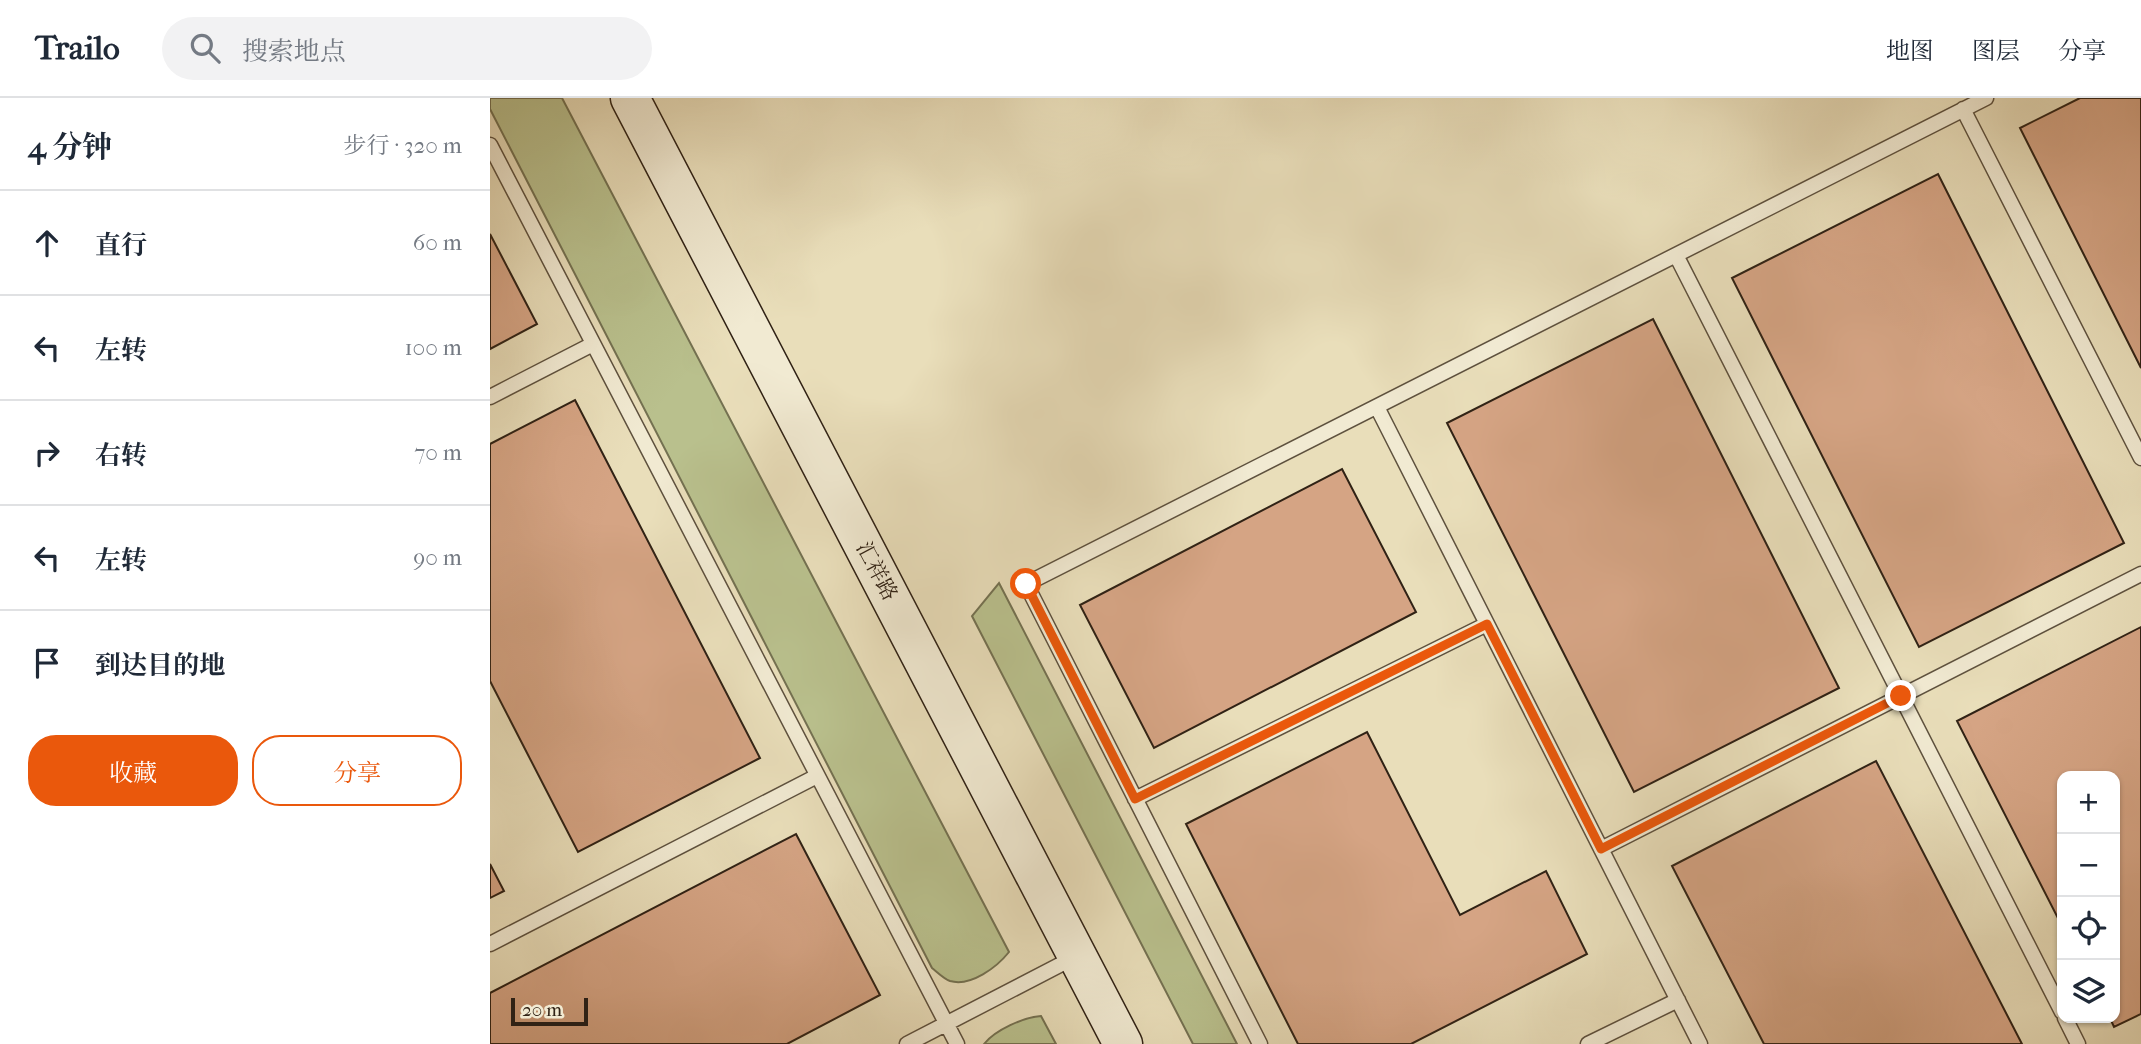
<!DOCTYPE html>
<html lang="zh">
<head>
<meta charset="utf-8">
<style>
  :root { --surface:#fff; --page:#f2f2f3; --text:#1f2937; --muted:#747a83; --line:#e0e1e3; --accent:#ea580c }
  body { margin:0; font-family:"IM FELL French Canon","Noto Serif SC",serif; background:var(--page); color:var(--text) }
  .controls { position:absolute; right:21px; bottom:21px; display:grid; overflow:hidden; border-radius:14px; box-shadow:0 2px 5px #0004 }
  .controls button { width:63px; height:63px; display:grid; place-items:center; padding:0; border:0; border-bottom:2px solid var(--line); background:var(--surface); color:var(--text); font:35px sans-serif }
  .scale { position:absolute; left:21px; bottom:18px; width:77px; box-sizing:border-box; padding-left:7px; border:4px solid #302215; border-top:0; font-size:19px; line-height:24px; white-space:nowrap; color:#302215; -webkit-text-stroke:5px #f1ead2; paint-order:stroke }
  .stop { position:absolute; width:21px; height:21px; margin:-16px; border:5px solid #ea580c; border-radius:50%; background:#fff }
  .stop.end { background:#ea580c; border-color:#fff; box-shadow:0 2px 7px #0008 }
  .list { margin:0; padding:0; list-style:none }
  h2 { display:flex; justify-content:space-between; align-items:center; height:91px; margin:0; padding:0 28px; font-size:30px }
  h2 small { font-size:23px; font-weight:400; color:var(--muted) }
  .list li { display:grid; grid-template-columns:46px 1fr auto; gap:21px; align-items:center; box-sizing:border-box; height:105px; padding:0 28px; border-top:2px solid var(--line) }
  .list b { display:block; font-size:26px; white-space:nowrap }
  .list em { font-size:23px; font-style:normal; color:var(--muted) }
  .actions { display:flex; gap:14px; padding:21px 28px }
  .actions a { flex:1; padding:16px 0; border:2px solid var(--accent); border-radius:28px; text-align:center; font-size:24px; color:var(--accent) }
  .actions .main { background:var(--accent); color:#fff }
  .icon { flex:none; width:38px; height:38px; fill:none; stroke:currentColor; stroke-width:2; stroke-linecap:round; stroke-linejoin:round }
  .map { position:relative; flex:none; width:1651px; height:946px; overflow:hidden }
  header { display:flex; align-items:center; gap:42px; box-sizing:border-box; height:98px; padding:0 35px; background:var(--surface); border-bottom:2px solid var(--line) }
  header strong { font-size:33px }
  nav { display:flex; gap:38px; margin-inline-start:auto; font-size:24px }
  .search { width:490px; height:63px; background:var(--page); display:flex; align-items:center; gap:18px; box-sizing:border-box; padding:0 24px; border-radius:38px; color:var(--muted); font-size:26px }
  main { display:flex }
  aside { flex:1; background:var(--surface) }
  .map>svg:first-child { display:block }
  .green { fill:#b9c08d; stroke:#747151; stroke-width:2 }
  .building { fill:#d5a484; stroke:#302215; stroke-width:2 }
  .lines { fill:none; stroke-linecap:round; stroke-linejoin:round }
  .lane-casing { stroke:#5e513e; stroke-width:17 }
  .secondary-casing { stroke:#302215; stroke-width:41 }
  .lane { stroke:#f1ead2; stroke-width:14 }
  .secondary { stroke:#f1ead2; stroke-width:38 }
  .route { stroke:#ea580c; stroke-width:9 }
  .labels { text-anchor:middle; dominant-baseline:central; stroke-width:6; stroke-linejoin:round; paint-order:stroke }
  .street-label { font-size:21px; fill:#302215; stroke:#f1ead2 }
</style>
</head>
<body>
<header>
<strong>Trailo</strong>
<div class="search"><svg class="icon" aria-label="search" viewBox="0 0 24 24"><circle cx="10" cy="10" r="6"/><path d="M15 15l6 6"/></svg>搜索地点</div>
<nav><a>地图</a><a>图层</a><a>分享</a></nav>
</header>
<main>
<aside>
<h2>4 分钟<small>步行 · 320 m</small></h2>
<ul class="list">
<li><svg class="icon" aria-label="ahead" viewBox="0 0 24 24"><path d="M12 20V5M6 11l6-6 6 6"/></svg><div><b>直行</b></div><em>60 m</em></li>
<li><svg class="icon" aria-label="left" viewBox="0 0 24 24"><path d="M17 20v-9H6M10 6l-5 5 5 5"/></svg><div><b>左转</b></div><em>100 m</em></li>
<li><svg class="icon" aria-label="right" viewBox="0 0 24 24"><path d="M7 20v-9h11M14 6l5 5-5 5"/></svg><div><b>右转</b></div><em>70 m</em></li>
<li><svg class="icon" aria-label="left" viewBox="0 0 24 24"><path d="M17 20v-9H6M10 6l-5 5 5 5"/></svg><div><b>左转</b></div><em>90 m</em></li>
<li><svg class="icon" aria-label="arrive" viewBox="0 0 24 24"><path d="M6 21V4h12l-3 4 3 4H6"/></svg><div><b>到达目的地</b></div></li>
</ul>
<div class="actions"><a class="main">收藏</a><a>分享</a></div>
</aside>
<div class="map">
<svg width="1651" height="946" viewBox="0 0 1651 946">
  <rect width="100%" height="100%" fill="#e9deba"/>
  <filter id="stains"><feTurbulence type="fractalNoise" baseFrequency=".00286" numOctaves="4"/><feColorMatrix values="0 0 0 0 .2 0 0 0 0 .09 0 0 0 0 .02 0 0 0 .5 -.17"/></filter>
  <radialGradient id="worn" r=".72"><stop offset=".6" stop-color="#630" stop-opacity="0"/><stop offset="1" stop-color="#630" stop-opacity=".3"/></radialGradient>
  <path class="green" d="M0 0H72L519 854C507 869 481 889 460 883 454 881 447 874 442 870L0 11Z
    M509 485 747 946H703L482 518Z
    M551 918 566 946H494C505 932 534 919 551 918Z"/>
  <path class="building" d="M1590 0H1651V270L1530 30Z
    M1448 76 1634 445 1429 549 1242 180Z
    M0 136 47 226 0 251Z
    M1163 221 1349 590 1144 694 957 325Z
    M85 302 270 660 88 754 0 583V346Z
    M852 371 926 514 664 650 590 507Z
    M1651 529V916L1624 929 1620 920H1625V678H1572V828L1467 623Z
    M877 634 970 817 1056 773 1097 856 921 946H808L696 726Z
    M1386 663 1532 946H1274L1182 768Z
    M306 736 390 897 297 946H0V895Z
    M0 766 14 793 0 800Z"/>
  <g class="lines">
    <g class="lane-casing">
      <path id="lane" d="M1473 11 1651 360
        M0 47 467 946
        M1186 157 1572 914
        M0 299 103 246
        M887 309 1210 946
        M645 701 997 526
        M1111 751 1651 476
        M0 846 327 678
        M1575 920 1588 946
        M417 946 587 858
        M770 946 536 486 1496 0
        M1098 946 1188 902"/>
    </g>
    <g class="secondary-casing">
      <path id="secondary" d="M140 0 633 946"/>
    </g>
    <use href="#lane" class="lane"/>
    <use href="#secondary" class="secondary"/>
  </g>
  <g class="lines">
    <path class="route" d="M536 486 645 701 997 526 1111 751 1411 598"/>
  </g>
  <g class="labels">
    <g class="street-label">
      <text transform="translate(387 473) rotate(62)">汇祥路</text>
    </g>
  </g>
  <rect width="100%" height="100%" filter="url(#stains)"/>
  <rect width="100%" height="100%" fill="url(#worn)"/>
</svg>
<div class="controls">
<button>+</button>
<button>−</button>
<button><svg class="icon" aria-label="locate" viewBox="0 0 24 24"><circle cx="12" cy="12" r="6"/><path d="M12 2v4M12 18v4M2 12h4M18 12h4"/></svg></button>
<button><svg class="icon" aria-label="layers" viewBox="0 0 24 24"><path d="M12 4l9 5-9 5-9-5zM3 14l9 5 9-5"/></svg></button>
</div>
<div class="scale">20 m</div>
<div class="stop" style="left:536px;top:486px"></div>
<div class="stop end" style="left:1411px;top:598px"></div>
</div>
</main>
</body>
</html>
